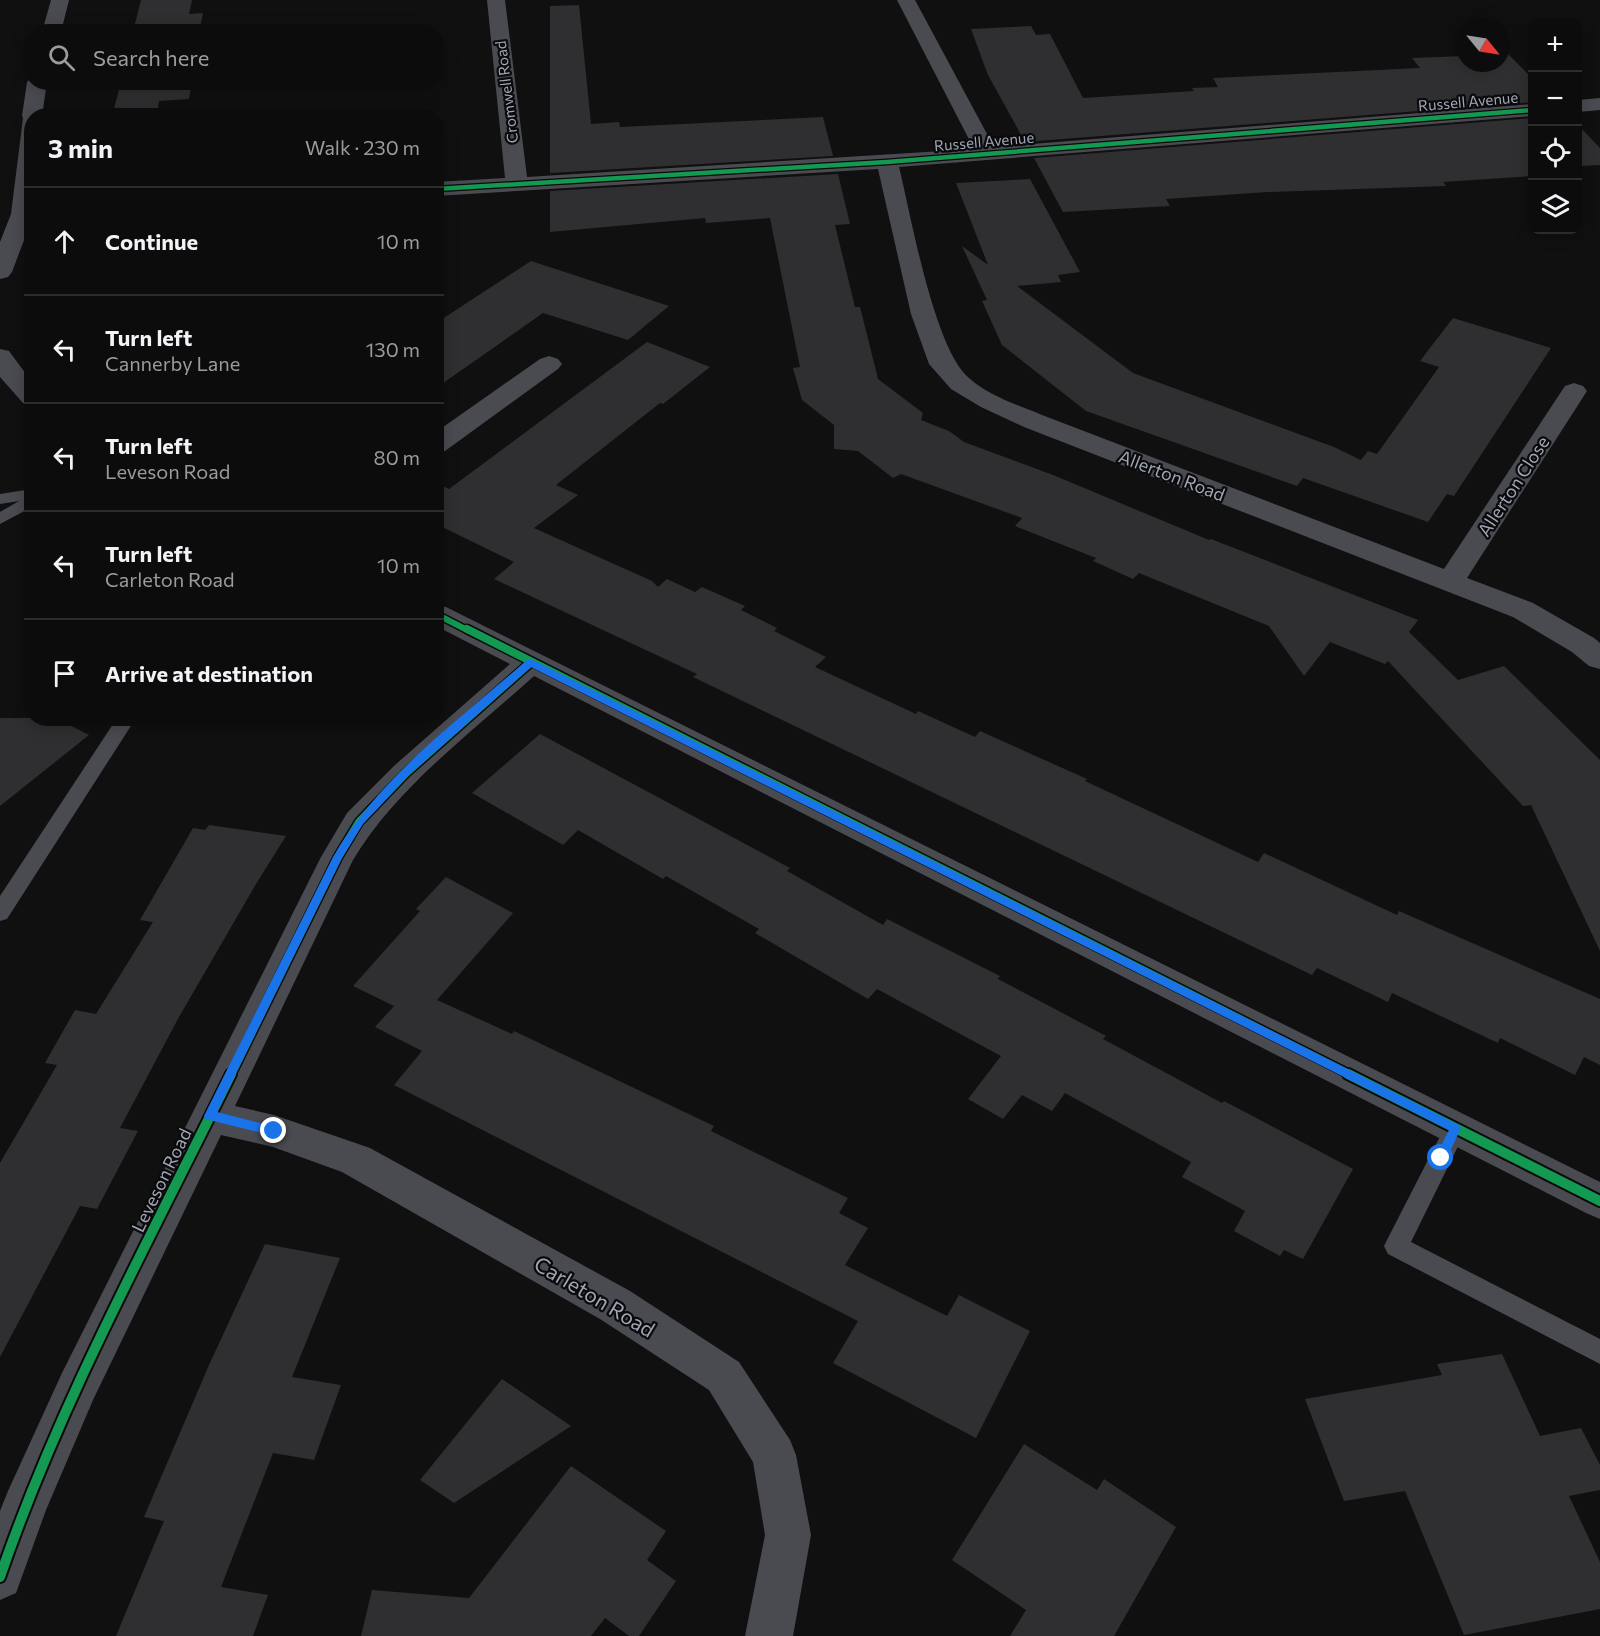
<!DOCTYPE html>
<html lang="en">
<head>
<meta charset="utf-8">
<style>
  :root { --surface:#0c0c0c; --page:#1a1a1a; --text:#f1f3f6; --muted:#9a9b9d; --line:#2c2c2d }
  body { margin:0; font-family:Commissioner,sans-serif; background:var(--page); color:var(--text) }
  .controls { position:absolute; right:18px; top:18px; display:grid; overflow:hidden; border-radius:12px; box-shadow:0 3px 15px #0003 }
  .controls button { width:54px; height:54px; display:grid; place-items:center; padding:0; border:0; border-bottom:2px solid var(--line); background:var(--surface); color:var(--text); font:30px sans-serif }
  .compass { position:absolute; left:1456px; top:18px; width:54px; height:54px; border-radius:50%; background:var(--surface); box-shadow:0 3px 15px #0003; rotate:120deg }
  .stop { position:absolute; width:18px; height:18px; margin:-14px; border:4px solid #1a73e8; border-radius:50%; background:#fff }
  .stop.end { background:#1a73e8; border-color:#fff; box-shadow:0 2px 6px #0008 }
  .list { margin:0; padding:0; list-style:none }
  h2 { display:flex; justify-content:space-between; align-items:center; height:78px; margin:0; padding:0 24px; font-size:26px }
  h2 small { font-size:20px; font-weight:400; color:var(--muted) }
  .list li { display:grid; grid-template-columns:39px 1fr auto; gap:18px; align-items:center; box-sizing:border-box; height:108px; padding:0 24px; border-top:2px solid var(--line) }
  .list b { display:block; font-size:22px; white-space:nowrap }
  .list p { margin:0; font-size:20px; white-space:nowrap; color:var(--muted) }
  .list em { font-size:20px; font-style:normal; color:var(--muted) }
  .icon { flex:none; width:33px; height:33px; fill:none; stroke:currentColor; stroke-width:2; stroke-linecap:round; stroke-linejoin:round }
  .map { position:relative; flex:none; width:1600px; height:1636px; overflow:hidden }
  .search { position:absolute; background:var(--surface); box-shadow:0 3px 15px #0003; left:24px; top:24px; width:420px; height:66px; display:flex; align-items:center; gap:15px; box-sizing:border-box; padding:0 21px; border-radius:24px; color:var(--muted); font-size:22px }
  .panel { position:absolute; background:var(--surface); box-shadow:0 3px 15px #0003; left:24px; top:108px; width:420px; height:618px; border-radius:24px }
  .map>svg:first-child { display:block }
  .building { fill:#2f2f31 }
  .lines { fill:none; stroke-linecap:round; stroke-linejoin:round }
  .service { fill:#4a4b50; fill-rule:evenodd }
  .minor { fill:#4a4b50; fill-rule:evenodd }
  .cycleway-far3-casing { stroke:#0a0a0c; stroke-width:7 }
  .cycleway-far2-casing { stroke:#0a0a0c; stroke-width:9 }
  .cycleway-far1-casing { stroke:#0a0a0c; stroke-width:11 }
  .cycleway-casing { stroke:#0a0a0c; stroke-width:14 }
  .cycleway-far3 { stroke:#139951; stroke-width:4.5 }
  .cycleway-far2 { stroke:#139951; stroke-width:6 }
  .cycleway-far1 { stroke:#139951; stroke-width:8 }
  .cycleway { stroke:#139951; stroke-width:10 }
  .route { fill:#1a73e8 }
  .labels { text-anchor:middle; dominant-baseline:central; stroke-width:4.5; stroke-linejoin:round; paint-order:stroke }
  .far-street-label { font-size:15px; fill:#9fa6b3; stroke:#0a0a0c }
  .street-label { font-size:18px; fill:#9fa6b3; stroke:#0a0a0c }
  .near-street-label { font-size:21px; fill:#9fa6b3; stroke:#0a0a0c }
</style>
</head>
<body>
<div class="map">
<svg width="1600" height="1636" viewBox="0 0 1600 1636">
  <rect width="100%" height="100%" fill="#101010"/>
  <path class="building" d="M141 0H192L189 14 203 13 199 32H133Z
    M579 5 591 124 619 122 620 127 823 117 833 156 550 173V6Z
    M1031 26 1036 35 1050 34 1083 98 1194 91 1192 88 1218 87 1213 78 1420 68 1412 58 1465 56V63H1501V55L1508 54 1533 79V102L1025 142 988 75 971 29Z
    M121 82H192L189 99 159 101 157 116H112Z
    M1533 118V176L1443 182 1446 186 1268 192 1166 199 1170 206 1063 212 1034 158Z
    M1578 125 1600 148V165L1578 166Z
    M838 174 850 224 835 225 855 307H860L878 379 923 413 921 420 949 431 964 442 1053 475 1209 540 1211 539 1418 620 1409 632 1458 680 1504 666 1600 760V951L1531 805 1523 806 1388 661 1385 664 1330 642 1304 676 1269 626 1139 573 1133 579 1093 561 1096 558 1015 526 1022 518 901 474 893 478 858 451 834 449V425L802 400 793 368 800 367 770 218 706 223 705 218 550 232V191Z
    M1030 179 1080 272 1058 275 1061 282 1017 286 1133 373 1334 447 1361 460 1368 451 1377 454 1439 367 1420 361 1453 318 1551 348 1454 496 1447 494 1428 522 1303 478 1297 486 1086 411 1002 345 982 301 987 300 962 246 988 265 956 183Z
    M531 261 669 306 628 340 543 313 436 388V323Z
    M647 342 710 367 663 404 660 403 556 485 578 495 534 528 652 581 658 587 667 579 695 592 702 587 745 606 741 610 777 628 774 631 826 657 815 667 916 714 918 711 975 737 980 731 1087 779 1085 781 1258 862 1264 853 1397 915 1399 911 1600 999V1065L1584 1057 1575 1075 1500 1038 1498 1043 1392 993 1388 1002 1317 968 1312 975 693 677 697 674 494 579 514 562 436 524V483L449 489Z
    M0 718H56L89 735 0 806Z
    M540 734 790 868 787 871 883 925 887 919 1000 976 998 979 1106 1036 1103 1039 1222 1103 1224 1101 1353 1169 1303 1259 1284 1250 1280 1256 1234 1231 1245 1211 1182 1177 1191 1162 1065 1093 1052 1111 1022 1095 1003 1119 968 1099 1001 1056 877 989 868 999 755 933 759 929 666 876 663 879 578 830 563 845 472 793Z
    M209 825 286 836 256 884 179 1017 120 1128 138 1131 97 1209 80 1206 0 1357V1163L57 1065 45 1063 75 1010 96 1014 153 922 140 920 193 828 205 830Z
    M446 877 513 913 437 1000 512 1034 514 1031 714 1126 711 1131 848 1198 839 1213 868 1228 845 1265 947 1316 959 1295 1030 1331 976 1438 833 1363 858 1321 394 1085 422 1051 375 1027 394 1006 353 986 420 911 416 909Z
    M265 1244 340 1258 292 1377 341 1385 314 1460 273 1453 221 1587 268 1595 253 1636H116L164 1521 144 1517 209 1365Z
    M1502 1354 1540 1436 1581 1428 1600 1465V1490L1569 1496 1600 1562V1609L1464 1635 1405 1491 1344 1501 1305 1399 1442 1375 1437 1364Z
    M502 1379 571 1426 454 1503 420 1480Z
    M1024 1444 1097 1490 1104 1479 1176 1527 1114 1636H1010L1026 1610 952 1560Z
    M571 1466 666 1531 647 1560 676 1581 639 1636H629L605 1618 591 1636H361L372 1590 469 1598Z"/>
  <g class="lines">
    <path class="service" d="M32 489V507L0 524V512L19 501 0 504V494Z
      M117 718H136L7 919 0 921V896Z
      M1456 1118 1464 1121 1467 1128 1411 1242 1600 1339V1364L1388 1254 1384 1246 1388 1238 1448 1121Z"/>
    <path class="minor" d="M51 0H69L61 32H42Z
      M487 0H505L527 177 974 149 897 0H915L994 147 1532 104V116L899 167C911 215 934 349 969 378 989 396 1018 405 1042 415L1444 569 1565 386 1574 383 1583 386 1587 391 1467 578 1533 603 1594 638 1600 643V669L1589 666 1572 652 1513 617 1024 427 981 407 951 389 929 364 911 314 878 169 436 196V182L505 178Z
      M32 77V82H47L42 116H32V219L12 272 8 277 0 279V242L11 214 23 118 22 116 27 82Z
      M1600 98V110L1578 112V100Z
      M0 349 9 351 32 382V406L23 403 0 377Z
      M549 356 558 359 562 364 558 369 445 451 436 453V432L540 359Z
      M436 605 446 607 1600 1182V1219L1586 1213 534 676C472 732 396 788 353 860L235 1106 274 1115 370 1148 630 1291 739 1362 790 1440 796 1455 811 1535 793 1636H745L765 1535 753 1462 709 1390 600 1319 342 1172 273 1147 221 1135 93 1400 46 1510 16 1593 0 1600V1511L8 1491 62 1373 321 857 347 813 395 765 510 664 436 626Z"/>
    <g class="cycleway-far3-casing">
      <path id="cycleway-far3" d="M436 189 887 162 1532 110"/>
    </g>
    <g class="cycleway-far2-casing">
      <path id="cycleway-far2" d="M436 614 469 631"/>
    </g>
    <g class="cycleway-far1-casing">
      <path id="cycleway-far1" d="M467 629 1351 1075
        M231 1075 338 857 359 822 406 773 530 663"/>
    </g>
    <g class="cycleway-casing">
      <path id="cycleway" d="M1348 1074 1600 1201
        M0 1577C60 1402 150 1239 231 1074"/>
    </g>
    <use href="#cycleway-far3" class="cycleway-far3"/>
    <use href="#cycleway-far2" class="cycleway-far2"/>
    <use href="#cycleway-far1" class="cycleway-far1"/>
    <use href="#cycleway" class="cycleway"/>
  </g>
  <path class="route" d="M527 660H533L1459 1125 1461 1128 1445 1162H1437L1435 1158 1449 1130 531 667 409 775 363 824 342 858 217 1112 279 1128V1135L274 1136 205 1119 204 1116 333 857C379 777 459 720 527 660Z"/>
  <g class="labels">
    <g class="far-street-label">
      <text transform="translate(506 92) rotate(-97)">Cromwell Road</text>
      <text transform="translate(1468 101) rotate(-5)">Russell Avenue</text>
      <text transform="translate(984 141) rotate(-5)">Russell Avenue</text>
    </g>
    <g class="street-label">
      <text transform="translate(1172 475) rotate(21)">Allerton Road</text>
      <text transform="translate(1513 486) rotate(-57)">Allerton Close</text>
      <text transform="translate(161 1180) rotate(-64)">Leveson Road</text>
    </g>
    <g class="near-street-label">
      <text transform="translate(595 1296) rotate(31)">Carleton Road</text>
    </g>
  </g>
</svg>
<div class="controls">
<button>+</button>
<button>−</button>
<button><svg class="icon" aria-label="locate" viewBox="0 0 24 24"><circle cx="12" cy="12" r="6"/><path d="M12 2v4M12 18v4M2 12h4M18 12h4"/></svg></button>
<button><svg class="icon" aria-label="layers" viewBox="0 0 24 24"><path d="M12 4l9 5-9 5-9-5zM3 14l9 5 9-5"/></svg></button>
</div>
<svg class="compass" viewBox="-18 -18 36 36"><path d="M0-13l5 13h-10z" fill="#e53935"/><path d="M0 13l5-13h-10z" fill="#9a9b9d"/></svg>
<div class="stop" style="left:1441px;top:1158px"></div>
<div class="stop end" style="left:274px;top:1131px"></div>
<div class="search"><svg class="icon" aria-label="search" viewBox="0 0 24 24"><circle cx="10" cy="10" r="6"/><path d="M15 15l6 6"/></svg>Search here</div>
<section class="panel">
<h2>3 min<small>Walk · 230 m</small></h2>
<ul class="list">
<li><svg class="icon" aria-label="ahead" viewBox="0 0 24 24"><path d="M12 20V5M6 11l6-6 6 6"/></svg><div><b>Continue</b></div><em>10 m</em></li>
<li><svg class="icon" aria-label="left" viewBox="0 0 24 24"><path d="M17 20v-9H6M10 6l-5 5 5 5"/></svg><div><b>Turn left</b><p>Cannerby Lane</p></div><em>130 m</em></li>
<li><svg class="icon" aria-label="left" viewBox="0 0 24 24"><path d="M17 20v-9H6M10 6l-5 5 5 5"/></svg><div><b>Turn left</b><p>Leveson Road</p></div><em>80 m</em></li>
<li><svg class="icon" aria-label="left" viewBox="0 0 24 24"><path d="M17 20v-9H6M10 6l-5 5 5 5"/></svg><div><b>Turn left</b><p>Carleton Road</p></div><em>10 m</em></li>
<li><svg class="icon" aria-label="arrive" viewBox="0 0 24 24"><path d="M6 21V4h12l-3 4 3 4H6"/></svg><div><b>Arrive at destination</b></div></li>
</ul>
</section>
</div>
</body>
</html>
